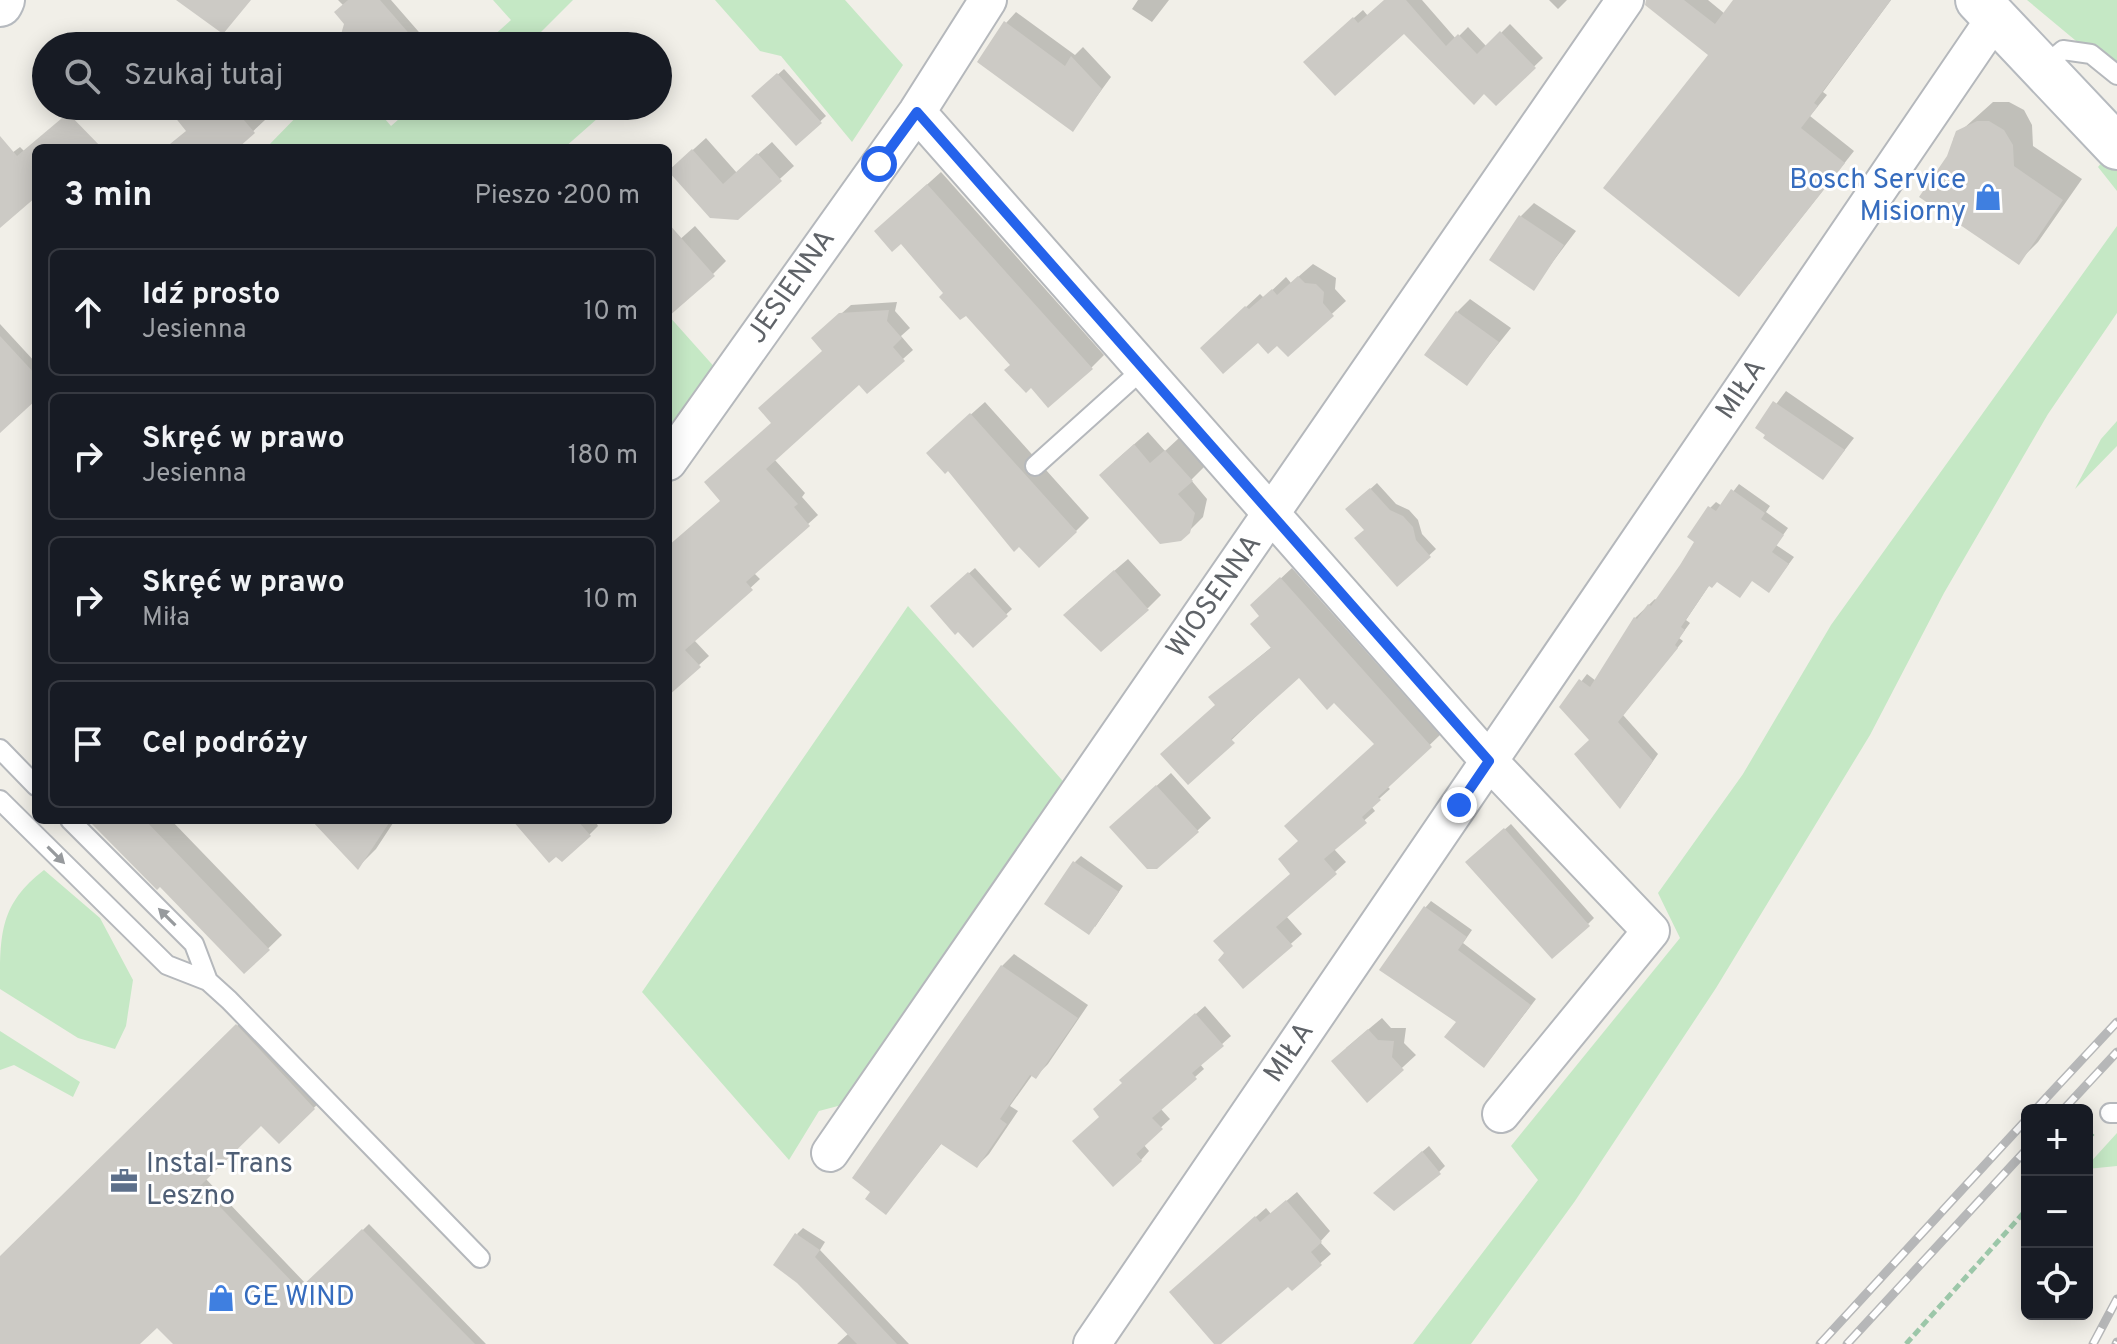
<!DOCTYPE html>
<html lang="pl">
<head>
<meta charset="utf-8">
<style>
  :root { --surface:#171b24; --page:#242831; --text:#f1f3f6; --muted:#9ea1a6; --line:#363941 }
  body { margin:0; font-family:Overpass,sans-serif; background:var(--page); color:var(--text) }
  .controls { position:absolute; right:24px; bottom:24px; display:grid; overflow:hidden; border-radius:12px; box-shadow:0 4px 20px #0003 }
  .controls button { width:72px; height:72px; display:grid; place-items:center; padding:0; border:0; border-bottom:2px solid var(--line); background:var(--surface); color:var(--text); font:40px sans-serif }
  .stop { position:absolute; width:24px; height:24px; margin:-18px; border:6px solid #2563eb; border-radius:50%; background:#fff }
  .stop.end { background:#2563eb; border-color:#fff; box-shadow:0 2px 8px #0008 }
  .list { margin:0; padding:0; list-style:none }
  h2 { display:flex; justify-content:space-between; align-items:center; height:104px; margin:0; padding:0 32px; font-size:34px }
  h2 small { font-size:26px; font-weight:400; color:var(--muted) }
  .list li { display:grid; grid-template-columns:52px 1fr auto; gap:24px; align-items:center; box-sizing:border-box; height:128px; margin:0 16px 16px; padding:0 16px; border:2px solid var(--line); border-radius:12px }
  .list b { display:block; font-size:30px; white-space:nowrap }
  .list p { margin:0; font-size:26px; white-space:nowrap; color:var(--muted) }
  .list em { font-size:26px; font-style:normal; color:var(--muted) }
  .icon { flex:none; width:44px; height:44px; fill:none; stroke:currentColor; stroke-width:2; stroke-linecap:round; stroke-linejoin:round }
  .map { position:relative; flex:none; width:2117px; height:1344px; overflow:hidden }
  .search { position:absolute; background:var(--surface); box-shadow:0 4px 20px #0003; left:32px; top:32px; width:640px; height:88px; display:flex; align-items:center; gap:20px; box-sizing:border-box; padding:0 28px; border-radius:44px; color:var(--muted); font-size:30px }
  .panel { position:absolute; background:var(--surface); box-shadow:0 4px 20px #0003; left:32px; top:144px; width:640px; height:680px; border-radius:12px }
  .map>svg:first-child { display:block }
  .green { fill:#c5e8c5 }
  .shadow { fill:#0003 }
  .building { fill:#cccac5 }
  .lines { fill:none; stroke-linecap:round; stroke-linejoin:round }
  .lane-casing { stroke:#b5b8bc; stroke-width:22 }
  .street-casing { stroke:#b5b8bc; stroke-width:40 }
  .secondary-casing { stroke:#b6babf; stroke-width:48 }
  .path { stroke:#9cc7a9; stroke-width:5; stroke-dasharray:8 4; stroke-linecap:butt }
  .lane { stroke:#fff; stroke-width:18 }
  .street { stroke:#fff; stroke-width:36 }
  .secondary { stroke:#fff; stroke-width:44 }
  .rail-casing { stroke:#b6b7b8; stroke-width:9 }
  .rail { stroke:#fff; stroke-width:6; stroke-dasharray:18; stroke-linecap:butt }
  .oneway { fill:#979a9d }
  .route { stroke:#2563eb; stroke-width:10 }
  .labels { text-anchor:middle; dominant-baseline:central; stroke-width:6; stroke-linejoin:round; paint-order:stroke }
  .shop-label { font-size:28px; fill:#366cbe; stroke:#fff; text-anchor:end }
  .street-label { font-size:28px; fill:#5f6368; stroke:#fff }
  .service-label { font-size:28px; fill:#4e5e75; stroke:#fff; text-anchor:start }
</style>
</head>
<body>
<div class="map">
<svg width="2117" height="1344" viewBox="0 0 2117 1344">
  <rect width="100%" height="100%" fill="#f1efe8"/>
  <path class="green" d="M493 0H573L531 42 534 46H482L511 20Z
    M715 0H845L903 65 852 142 781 56 760 51Z
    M2027 0H2117V75Z
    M307 106H374L391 126 414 106H587L598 118 564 148H266Z
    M2117 144V191L2098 167Z
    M2117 226V313L2048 414 1944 593 1870 735 1716 988 1575 1201 1471 1344H1413L1538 1180 1511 1146 1680 938 1658 893 1743 774 1831 625Z
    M668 315 726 380 668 431Z
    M2117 421V446L2075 489 2101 439Z
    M908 606 1069 788 853 1102 819 1111 789 1160 642 992Z
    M44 870 100 918 133 980 126 1026 115 1049 78 1038 0 989C0 933 0 904 44 870Z
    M0 1031 80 1082 73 1097 14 1065 0 1070Z
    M2117 1133V1166L2087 1169V1166Z"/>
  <path class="shadow" d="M338 0H391L425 39 428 36 437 46H367L346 23 344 6Z
    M1138 0H1169L1152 22 1132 9Z
    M1386 0H1422L1456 39 1468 27 1487 47 1510 24 1543 58 1496 103 1404 31 1314 53 1363 10 1368 16Z
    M1549 0H1567L1558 9Z
    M1663 0H1708L1725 14 1735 0H1891L1823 92 1827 95 1810 116 1854 151 1749 284 1711 55Z
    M1016 12 1075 55 1083 47 1111 77 1073 129 1006 23Z
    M273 33 290 46H258Z
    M784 69 826 116 796 144 754 96Z
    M1993 102H2009L2024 110 2032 125 2033 146 2082 179 2038 242 2018 262 1949 157 1954 137Z
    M188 106H253L265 120 235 148H203Z
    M706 138 737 173 772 142 794 166 737 218 684 158Z
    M39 140 46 148H36V195L0 162 20 147 24 151Z
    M941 172 1104 355 1091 368 1012 364 946 293 890 218Z
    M1534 203 1576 231 1533 288 1521 216Z
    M695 226 726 261 713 274 668 293V250Z
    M1313 264 1336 278 1335 289 1346 301 1288 354 1278 343 1216 335 1260 294 1264 298 1286 277 1291 283Z
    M1470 299 1511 328 1467 383 1457 312Z
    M897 302 895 311 910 328 901 336 913 350 867 391 859 382 774 459 805 493 802 497 818 515 754 573 760 579 694 640 709 656 668 693V548L722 501 824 350 823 330 851 305Z
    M0 324 36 363V398L0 431Z
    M1786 391 1854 438 1823 478 1758 428Z
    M985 402 1089 518 1076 531 942 440Z
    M1148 432 1165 451 1179 438 1205 466 1191 480 1207 499 1203 517 1180 540 1114 462Z
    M1377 483 1396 504 1409 510 1418 520 1422 534 1436 549 1398 584 1367 529 1348 509Z
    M1739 484 1770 506 1766 512 1788 528 1776 545 1794 557 1769 591 1752 579 1718 580 1710 584 1686 620 1690 623 1679 638 1683 641 1623 715 1658 754 1626 800 1591 740 1562 707 1587 674 1596 681 1635 618 1655 599 1658 601 1697 542 1710 508 1716 502 1722 506Z
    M1128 559 1161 595 1148 608 1078 602Z
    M975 568 1012 609 973 645 939 600Z
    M1292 568 1440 735 1387 786 1390 789 1371 806 1375 811 1333 848 1346 862 1286 916 1302 934 1243 986 1292 873 1300 841 1376 744 1334 701 1299 675 1188 782 1218 704 1211 697 1273 646 1262 615 1263 595Z
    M1171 773 1211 818 1197 831 1125 814Z
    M91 820H171L282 935 244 972 160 884Z
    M314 820H395L376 849 358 867Z
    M522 820H595L598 826 589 835Z
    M1511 824 1594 918 1588 924 1474 856Z
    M1081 856 1123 886 1095 927 1075 862Z
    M1431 901 1472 930 1463 943 1536 999 1490 1059 1458 1022 1425 908Z
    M1014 954 1088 1005 1048 1064 1036 1076 1033 1074 1010 1106 1018 1111 989 1154 977 1166 942 1143 886 1213 1002 966Z
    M1205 1006 1231 1036 1200 1064 1204 1069 1160 1108 1170 1119 1143 1144 1149 1151 1141 1160 1102 1116 1130 1072Z
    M1382 1018 1391 1028H1406L1404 1043 1416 1055 1367 1100 1346 1048Z
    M243 1020 320 1102 279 1141 261 1123 205 1178 307 1285 369 1224 486 1344H176L157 1325 137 1344H0V1262Z
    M1429 1146 1445 1166 1439 1172 1381 1187Z
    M1297 1192 1330 1231 1320 1242 1331 1254 1292 1288 1288 1284 1217 1344 1182 1282 1266 1208 1271 1214Z
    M803 1228 825 1242 820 1250 909 1344H837L849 1333 797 1234Z"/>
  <path class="building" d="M176 0H251L223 34Z
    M348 0H380L420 46H364L357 38H340L344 24 334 12Z
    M1384 0H1406L1446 46 1458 34 1477 54 1500 31 1536 68 1496 106 1484 94 1474 105 1404 34 1335 96 1303 62 1353 17 1358 23Z
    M1646 0H1684L1715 24 1733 0H1891L1814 103 1818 106 1801 128 1845 163 1739 297 1603 188 1708 55 1645 5Z
    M1004 21 1065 66 1071 56 1102 89 1073 132 977 62Z
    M777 73 822 123 796 146 751 96Z
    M166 106H232L255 133 238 148H165L186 131Z
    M68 113 102 148H36V197L0 228V136L17 156Z
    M1977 121H1989L2004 130 2013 145 2014 166 2063 200 2019 265 1919 197 1947 156 1956 131Z
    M692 149 723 184 757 153 782 181 738 220 710 218 668 171Z
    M927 184 1093 369 1048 408 1031 388 1026 393 1004 370 1010 365 966 316 960 320 939 297 943 293 901 244 892 252 874 231Z
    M1519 215 1564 245 1534 291 1489 260Z
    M668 223 715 276 668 317Z
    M1298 276 1305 283 1316 284 1324 292 1323 303 1334 316 1288 357 1277 346 1268 354 1258 343 1223 374 1200 348 1245 306 1249 309 1272 289 1277 295Z
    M889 310 887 321 902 338 893 347 905 361 867 394 859 385 766 469 798 504 794 507 810 526 746 582 753 590 685 650 701 667 668 696V546L720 501 704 482 771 423 758 408 822 351 811 338 839 313Z
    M1456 311 1499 342 1467 386 1424 355Z
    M0 336 36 375V400L0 433Z
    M1773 401 1845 450 1823 480 1763 438 1765 435 1755 428Z
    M970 413 1077 532 1039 568 1019 547 1014 552 948 471 945 474 926 453Z
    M1134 444 1150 463 1165 450 1193 481 1178 494 1195 513 1190 533 1181 541 1160 544 1099 475Z
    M1370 488 1390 510 1403 516 1413 527 1416 540 1431 557 1397 587 1354 538 1364 530 1345 509Z
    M1731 489 1765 513 1761 519 1784 535 1772 552 1789 564 1769 593 1752 581 1740 598 1717 582 1712 588 1709 586 1681 627 1685 630 1675 645 1678 648 1618 722 1653 761 1620 809 1574 754 1589 740 1559 707 1579 679 1590 687 1634 617 1637 619 1648 604 1651 606 1680 565 1694 542 1687 537 1708 506 1716 511Z
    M1114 570 1149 610 1101 652 1063 615Z
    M968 572 1008 616 973 648 958 632 955 635 930 606Z
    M1280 577 1432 747 1378 797 1381 800 1362 817 1367 823 1324 859 1337 874 1276 927 1293 946 1243 989 1218 960 1224 953 1213 941 1290 874 1278 859 1298 841 1284 826 1374 744 1334 703 1327 710 1299 678 1231 739 1235 743 1188 785 1160 754 1215 705 1208 697 1271 648 1250 624 1259 616 1250 605Z
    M1156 785 1199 832 1157 869H1147L1109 827Z
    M88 820H145L270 950 244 974 160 887 157 890Z
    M311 820H391L358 870Z
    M512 820H577L591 836 562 862 556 857 549 863Z
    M1504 828 1590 926 1552 959 1465 862Z
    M1073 861 1119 892 1089 935 1044 904Z
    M1424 906 1467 937 1458 950 1531 1005 1484 1068 1444 1037 1456 1022 1379 970Z
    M1001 965 1078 1018 1036 1079 1030 1075 1000 1119 1007 1124 977 1168 941 1144 886 1215 865 1199 870 1192 852 1178Z
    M1195 1013 1224 1046 1192 1073 1197 1079 1152 1118 1163 1129 1136 1154 1142 1161 1113 1187 1072 1141 1099 1117 1093 1109 1122 1083 1119 1080Z
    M236 1024 315 1109 279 1144 261 1126 200 1186 299 1289 362 1229 475 1344H173L157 1328 140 1344H0V1256Z
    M1368 1029 1378 1040 1394 1041 1392 1057 1404 1070 1367 1103 1331 1061Z
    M1422 1151 1441 1174 1394 1211 1373 1193Z
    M1286 1200 1322 1242 1311 1252 1322 1265 1292 1291 1288 1287 1221 1344H1214L1169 1292 1255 1216 1260 1222Z
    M795 1233 820 1250 815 1257 897 1344H857L797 1283 773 1265Z"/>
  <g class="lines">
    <g class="lane-casing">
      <path id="lane" d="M2042 68 2063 50 2091 54 2117 75
        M1035 466 1144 368
        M0 749 36 786
        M0 800 167 965 208 981 229 1000 480 1258
        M70 820 194 944 208 981
        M2110 1113H2117"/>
    </g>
    <g class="street-casing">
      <path id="street" d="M917 112 1489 761 1651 931 1501 1114
        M668 462 917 112 988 0
        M830 1153 1625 0
        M1092 1344 1995 18"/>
    </g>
    <g class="secondary-casing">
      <path id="secondary" d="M1978 0 2117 147
        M0 4 2 0"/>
    </g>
    <path class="path" d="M2087 1139 2095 1131
      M1906 1344 2027 1209"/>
    <use href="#lane" class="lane"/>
    <use href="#street" class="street"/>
    <use href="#secondary" class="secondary"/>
    <g class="rail-casing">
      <path id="rail" d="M2035 1110 2117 1022
        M2063 1110 2117 1052
        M1820 1344 2027 1119
        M1847 1344 2027 1149
        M2093 1344 2117 1299
        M2116 1344 2117 1342"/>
    </g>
    <use href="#rail" class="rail"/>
  </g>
  <defs><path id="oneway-solid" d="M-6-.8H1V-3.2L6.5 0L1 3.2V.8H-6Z" transform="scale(2)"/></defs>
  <g class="oneway">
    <use href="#oneway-solid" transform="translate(56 855) rotate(45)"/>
    <use href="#oneway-solid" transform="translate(167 917) rotate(-135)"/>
  </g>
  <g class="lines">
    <path class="route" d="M879 164 917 112 1489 761 1459 805"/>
  </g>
  <defs>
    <g id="shop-bare" transform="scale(2.16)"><path d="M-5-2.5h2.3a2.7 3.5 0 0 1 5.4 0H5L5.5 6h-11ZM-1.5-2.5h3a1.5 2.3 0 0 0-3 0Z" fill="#3f7fe0" stroke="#fff" stroke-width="2.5" paint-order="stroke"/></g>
    <g id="office-bare" transform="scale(2.16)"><path d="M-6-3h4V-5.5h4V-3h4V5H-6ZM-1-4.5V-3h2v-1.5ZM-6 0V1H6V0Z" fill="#5c6f8a" stroke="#fff" stroke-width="2.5" paint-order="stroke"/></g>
  </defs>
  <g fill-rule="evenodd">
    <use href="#shop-bare" x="1988" y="197"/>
    <use href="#office-bare" x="124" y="1181"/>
    <use href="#shop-bare" x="221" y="1298"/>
  </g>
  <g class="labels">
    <g class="shop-label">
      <text x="1966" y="181">Bosch Service<tspan x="1966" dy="32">Misiorny</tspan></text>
      <text x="243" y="1298" text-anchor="start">GE WIND</text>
    </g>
    <g class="street-label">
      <text transform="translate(792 287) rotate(-55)">JESIENNA</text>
      <text transform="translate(1742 390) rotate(-56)">MIŁA</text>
      <text transform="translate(1215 597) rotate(-55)">WIOSENNA</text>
      <text transform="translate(1290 1053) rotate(-56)">MIŁA</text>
    </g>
    <g class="service-label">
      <text x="146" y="1165">Instal-Trans<tspan x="146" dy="32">Leszno</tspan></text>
    </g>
  </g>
</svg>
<div class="controls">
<button>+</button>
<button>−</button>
<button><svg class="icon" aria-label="locate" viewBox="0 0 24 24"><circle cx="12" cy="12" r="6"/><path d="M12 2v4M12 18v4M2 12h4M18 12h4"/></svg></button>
</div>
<div class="stop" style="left:879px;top:164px"></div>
<div class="stop end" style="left:1459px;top:805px"></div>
<div class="search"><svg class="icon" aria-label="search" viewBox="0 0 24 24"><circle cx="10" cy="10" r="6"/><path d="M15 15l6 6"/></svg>Szukaj tutaj</div>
<section class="panel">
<h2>3 min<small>Pieszo · 200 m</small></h2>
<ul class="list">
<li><svg class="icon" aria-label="ahead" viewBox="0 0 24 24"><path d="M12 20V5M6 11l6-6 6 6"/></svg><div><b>Idź prosto</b><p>Jesienna</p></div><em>10 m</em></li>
<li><svg class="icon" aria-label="right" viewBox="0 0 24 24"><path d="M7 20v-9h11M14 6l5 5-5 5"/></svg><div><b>Skręć w prawo</b><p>Jesienna</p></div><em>180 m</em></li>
<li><svg class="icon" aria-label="right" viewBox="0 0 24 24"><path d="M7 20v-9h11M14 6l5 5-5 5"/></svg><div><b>Skręć w prawo</b><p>Miła</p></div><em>10 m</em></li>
<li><svg class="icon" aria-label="arrive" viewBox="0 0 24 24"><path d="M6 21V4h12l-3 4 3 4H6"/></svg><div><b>Cel podróży</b></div></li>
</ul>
</section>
</div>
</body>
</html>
